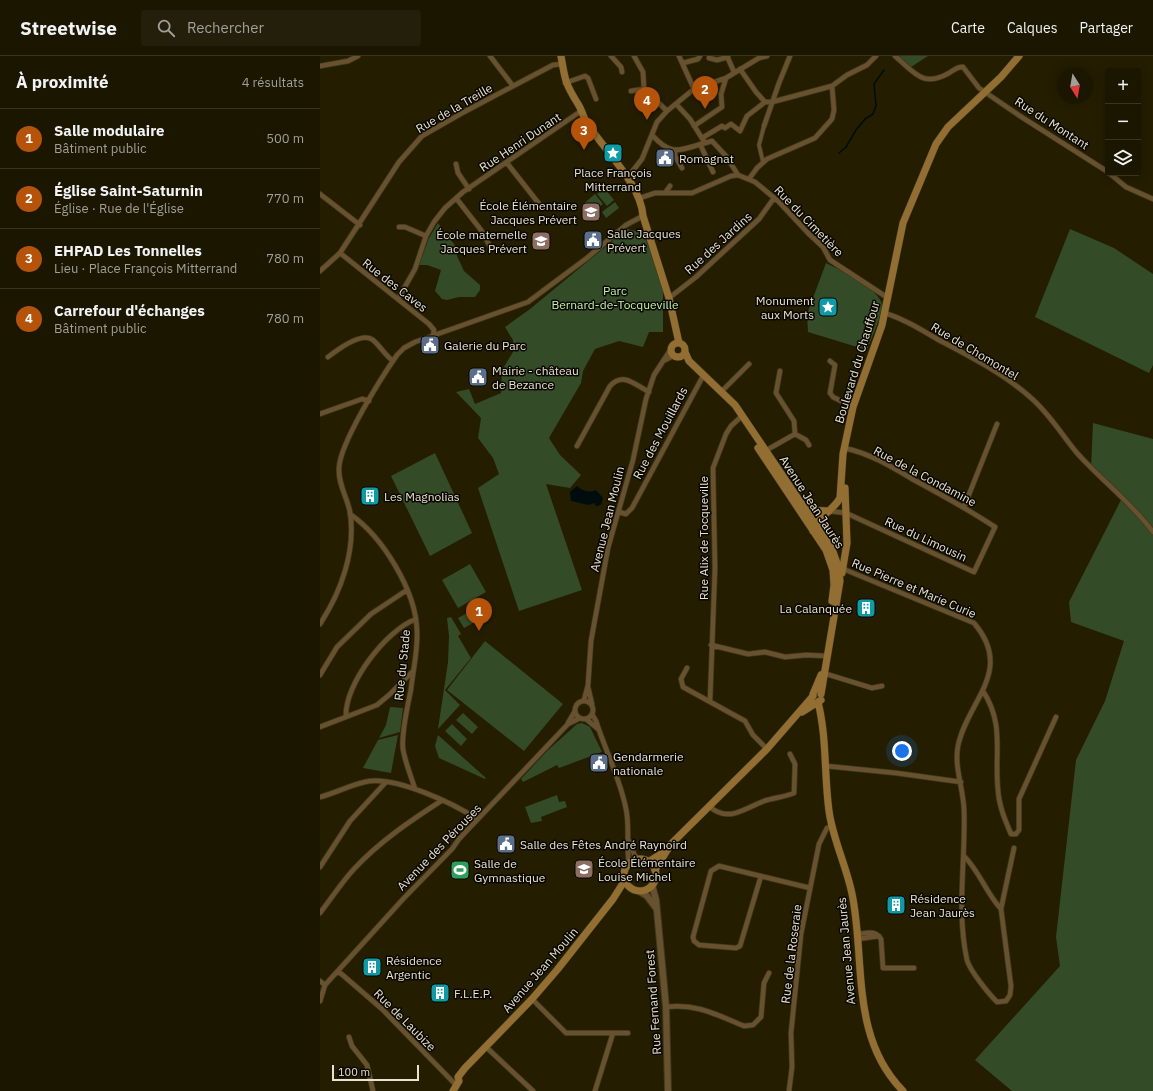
<!DOCTYPE html>
<html lang="fr">
<head>
<meta charset="utf-8">
<style>
  :root { --surface:#1b1600; --page:#241f0a; --text:#f1f3f6; --muted:#a09f99; --line:#393522; --accent:#b45309 }
  body { margin:0; font-family:"IBM Plex Sans",sans-serif; background:var(--page); color:var(--text) }
  .controls { position:absolute; right:12px; top:12px; display:grid; overflow:hidden; border-radius:4px; box-shadow:0 2px 10px #0003 }
  .controls button { width:36px; height:36px; display:grid; place-items:center; padding:0; border:0; border-bottom:1px solid var(--line); background:var(--surface); color:var(--text); font:20px sans-serif }
  .compass { position:absolute; left:737px; top:12px; width:36px; height:36px; border-radius:50%; background:var(--surface); box-shadow:0 2px 10px #0003; rotate:169deg }
  .scale { position:absolute; left:12px; bottom:10px; width:87px; box-sizing:border-box; padding-left:4px; border:2px solid #e8e3d2; border-top:0; font-size:11px; line-height:14px; white-space:nowrap; color:#e8e3d2; -webkit-text-stroke:3px #0a0701; paint-order:stroke }
  .you { position:absolute; left:582px; top:695px; width:14px; height:14px; margin:-10px; border:3px solid #fff; border-radius:50%; background:#1a73e8; box-shadow:0 0 0 6px #1a73e833 }
  .badge { display:grid; place-items:center; width:26px; height:26px; border-radius:50%; background:var(--accent); color:#fff; font-size:13px; font-weight:700 }
  .pin { position:absolute; translate:-50% -33px; filter:drop-shadow(0 1px 2px #0008) }
  .pin::after { content:''; position:absolute; top:21px; width:14px; height:12px; background:inherit; clip-path:polygon(0 0,100% 0,50% 100%) }
  .list { margin:0; padding:0; list-style:none }
  h2 { display:flex; justify-content:space-between; align-items:center; height:52px; margin:0; padding:0 16px; font-size:17px }
  h2 small { font-size:13px; font-weight:400; color:var(--muted) }
  .list li { display:grid; grid-template-columns:26px 1fr auto; gap:12px; align-items:center; box-sizing:border-box; height:60px; padding:0 16px; border-top:1px solid var(--line) }
  .list b { display:block; font-size:15px; white-space:nowrap }
  .list p { margin:0; font-size:13px; white-space:nowrap; color:var(--muted) }
  .list em { font-size:13px; font-style:normal; color:var(--muted) }
  .icon { flex:none; width:22px; height:22px; fill:none; stroke:currentColor; stroke-width:2; stroke-linecap:round; stroke-linejoin:round }
  .map { position:relative; flex:none; width:833px; height:1035px; overflow:hidden }
  header { display:flex; align-items:center; gap:24px; box-sizing:border-box; height:56px; padding:0 20px; background:var(--surface); border-bottom:1px solid var(--line) }
  header strong { font-size:19px }
  nav { display:flex; gap:22px; margin-inline-start:auto; font-size:14px }
  .search { width:280px; height:36px; background:var(--page); display:flex; align-items:center; gap:10px; box-sizing:border-box; padding:0 14px; border-radius:4px; color:var(--muted); font-size:15px }
  main { display:flex }
  aside { flex:1; background:var(--surface) }
  .map>svg:first-child { display:block }
  .green { fill:#344b28 }
  .water { fill:#000c0e }
  .lines { fill:none; stroke-linecap:round; stroke-linejoin:round }
  .stream { stroke:#000c0e; stroke-width:1.5 }
  .pedestrian-casing { stroke:#3f391d; stroke-width:5 }
  .minor-casing { stroke:#3f391d; stroke-width:6 }
  .tertiary-casing { stroke:#3f391d; stroke-width:8 }
  .secondary-casing { stroke:#3f391d; stroke-width:8 }
  .pedestrian { stroke:#68512e; stroke-width:3.5 }
  .minor { stroke:#68512e; stroke-width:4.5 }
  .tertiary { stroke:#68512e; stroke-width:6 }
  .secondary { stroke:#936e32; stroke-width:7 }
  .labels { text-anchor:middle; dominant-baseline:central; stroke-width:3; stroke-linejoin:round; paint-order:stroke }
  .street-label { font-size:12px; fill:#e8e3d2; stroke:#0a0701 }
  .poi-label { font-size:12px; fill:#e8e3d2; stroke:#0a0701; text-anchor:start }
  .park-label { font-size:12px; fill:#c4f2ad; stroke:#0a0701 }
</style>
</head>
<body>
<header>
<strong>Streetwise</strong>
<div class="search"><svg class="icon" aria-label="search" viewBox="0 0 24 24"><circle cx="10" cy="10" r="6"/><path d="M15 15l6 6"/></svg>Rechercher</div>
<nav><a>Carte</a><a>Calques</a><a>Partager</a></nav>
</header>
<main>
<aside>
<h2>À proximité<small>4 résultats</small></h2>
<ul class="list">
<li><span class="badge">1</span><div><b>Salle modulaire</b><p>Bâtiment public</p></div><em>500 m</em></li>
<li><span class="badge">2</span><div><b>Église Saint-Saturnin</b><p>Église · Rue de l'Église</p></div><em>770 m</em></li>
<li><span class="badge">3</span><div><b>EHPAD Les Tonnelles</b><p>Lieu · Place François Mitterrand</p></div><em>780 m</em></li>
<li><span class="badge">4</span><div><b>Carrefour d'échanges</b><p>Bâtiment public</p></div><em>780 m</em></li>
</ul>
</aside>
<div class="map">
<svg width="833" height="1035" viewBox="0 0 833 1035">
  <rect width="100%" height="100%" fill="#241d00"/>
  <path class="green" d="M579 0H608L591 11Z
    M284 132 294 144 287 150 277 138Z
    M275 138 283 148 269 158 262 149Z
    M295 146 299 152 286 162 282 156Z
    M118 167 137 192V200L144 215 160 229V234L155 241H139L127 244 122 243 115 235 121 214 107 209H99L109 182Z
    M307 173 324 177 343 232V276H329L323 291 299 285 275 293 263 315 261 327 229 382 240 399 261 419 250 432 226 428 262 534 199 555 158 432 179 418 173 402 158 382 161 362 136 336 149 333 155 348 181 337 182 314 193 296V284L185 271 210 253Z
    M750 173 794 192 833 218V309L829 317 715 261Z
    M506 207C519 213 561 234 562 249 562 260 551 283 547 294L488 276 487 258Z
    M773 367 833 383V1035H692L655 1004 740 910 736 881 756 704 785 645 804 585 751 566 749 546 802 442 771 413Z
    M115 397 152 477 110 500 71 420Z
    M150 508 166 536 138 552 122 524Z
    M158 551 164 561 144 572 138 562Z
    M131 561 141 578 138 580 151 602 125 634 140 649 118 673 128 606 129 580 127 562Z
    M165 585 243 648 204 695 127 634Z
    M70 651 83 652 80 676 59 682 66 669Z
    M143 657 158 671 152 678 136 664Z
    M262 667 270 671 282 696 239 712 237 709 203 726 201 723 227 695 257 668Z
    M132 668 147 683 141 690 125 675Z
    M78 679 71 717 43 712 58 684Z
    M118 679 166 722 165 723 119 702 115 690Z
    M237 739 239 746 245 745 247 751 221 761 222 765 211 767 205 751Z"/>
  <path class="water" d="M257 430C262 435 270 437 276 434L283 442 281 449 276 450 274 447 269 449 251 445 250 436Z"/>
  <g class="lines">
    <path class="stream" d="M519 97 526 91 536 74 545 63 553 58 556 50 554 28 564 14"/>
    <g class="pedestrian-casing">
      <path id="pedestrian" d="M443 106 439 89 444 70"/>
    </g>
    <g class="minor-casing">
      <path id="minor" d="M170 0 193 30
        M291 0 301 11 302 16
        M314 0 323 16 324 33
        M359 0 374 33
        M407 0 414 16
        M575 0C595 17 603 32 629 17 634 14 638 10 643 11L659 32 700 60 788 116
        M389 2 397 4 408 1
        M363 7 378 3 380 0
        M0 10 28 5 38 0
        M420 13 436 36 445 46H452L512 30 527 19 547 9 556 0
        M245 27 265 20 268 22 276 43
        M324 33 347 55
        M311 35 324 33
        M356 48 370 63 385 87 392 85 406 100 418 119
        M374 70 402 51 401 38 406 22
        M444 70 459 27 470 0
        M332 79C352 101 359 94 385 87
        M382 82 402 70 405 72 411 68 420 75 427 60 445 46
        M380 88 393 116
        M355 94V100L362 112
        M187 107 220 149
        M136 108 138 117 149 133
        M789 117 806 131 833 143
        M307 122 322 103 337 66 347 55 374 33 406 22 439 2 447 0
        M429 123 437 112 447 103 495 82 512 63 514 54 512 30
        M345 137 350 130
        M0 138 40 169
        M136 142 161 174 171 192
        M320 142 335 137H372L411 120 418 119 435 126 458 145 488 177 503 191 510 204 568 242
        M79 171H85L106 180
        M20 197 109 268 114 274 113 279
        M0 215 20 197 79 106 102 80 144 56 233 9 242 8
        M349 242 376 221 439 163 454 142
        M78 243 95 213 106 180 114 166 125 152 143 136 261 55
        M565 257C584 263 600 273 617 283 649 300 683 317 710 341 730 358 741 378 757 397 782 425 811 446 833 476
        M8 301C17 294 42 275 53 284 60 290 65 299 73 305
        M343 305 353 300
        M510 305 515 309 510 337 513 341 533 351
        M401 336 429 308
        M0 358 42 343 49 345
        M475 378 486 384 489 389
        M257 390 290 330C303 316 314 328 329 336
        M445 395 475 378 474 365 456 337 460 315
        M644 451 677 368
        M509 455 526 457 654 516 675 471C649 454 622 439 594 424 572 411 549 397 524 392
        M299 456 306 458 312 452 383 320
        M30 458C63 481 96 535 97 575 98 594 93 614 91 633 88 649 81 677 83 693 85 706 91 720 95 733
        M521 512 654 567C695 615 647 645 638 690 634 710 643 732 644 753 646 803 636 854 647 904 650 915 669 938 677 946L686 945 690 939 691 930 681 853C666 837 660 816 644 800
        M0 568C21 536 36 495 30 456 27 441 18 428 19 412 20 387 61 322 77 299L84 292 95 286 208 246 267 202 306 169 323 160
        M391 589 428 598 445 596 465 601 486 599 507 600
        M367 612 361 623 363 631 425 665 433 679 447 693
        M503 617 552 632 562 630
        M0 619 17 591 51 558 87 534
        M268 631 272 648
        M663 635C685 669 674 697 678 734 679 750 685 764 691 778H696L699 774V743L736 661
        M264 644 268 629 271 585 288 492 313 404 326 343 334 319 351 293
        M255 654a9 9 0 1 1 18 0a9 9 0 1 1-18 0Z
        M390 645 395 512 393 412 406 378 411 370 422 360
        M272 658 276 665C285 694 300 722 306 753 310 771 306 789 309 808
        M26 661C24 629 66 574 96 563
        M266 663 278 673
        M248 667 255 655
        M0 671 57 649 69 639 92 616
        M506 710 576 717 641 726
        M0 741C16 737 34 727 50 725 79 722 133 747 157 763
        M390 751C409 767 425 752 444 745 454 742 464 741 474 737L475 708 470 698
        M309 785 314 798 318 804
        M0 811 30 765 66 726
        M441 820 420 890 416 892 379 889 374 885 373 881 391 815 399 810 490 832
        M681 853 694 792
        M0 857C11 843 21 827 34 813 59 786 90 765 121 745
        M538 878C548 877 555 874 561 883L563 912H594
        M538 883 559 880
        M18 915 62 953 136 1029
        M0 925 5 929
        M212 943 246 977H308
        M0 945 5 929 84 842 132 793 139 783 248 668 260 662
        M346 951C376 947 397 959 424 970L433 969 441 961 444 927 449 917
        M29 981 32 990 47 1009 53 1035
        M166 991 213 1035
        M275 1035 293 977
        M469 1035 472 1011 471 977 481 878 499 788 507 772 512 770"/>
    </g>
    <g class="tertiary-casing">
      <path id="tertiary" d="M332 829 336 844 346 951 348 1035
        M319 835 327 840 336 852"/>
    </g>
    <g class="secondary-casing">
      <path id="secondary" d="M241 0C245 24 245 27 258 48 262 54 263 61 267 67 284 94 321 128 323 160L349 242 359 287
        M351 294a7 7 0 1 1 14 0a7 7 0 1 1-14 0Z
        M365 296 369 305 415 349 512 493 518 510 520 525 501 638
        M438 392 506 494 513 514 514 529 512 545
        M487 454 509 455
        M493 475C498 460 513 455 520 442L523 398 533 351 562 269 583 167 616 88 628 71 681 21 699 0
        M522 517 527 487 525 432
        M493 638 501 619
        M498 646C507 682 504 718 509 755 513 785 528 813 533 843 545 909 531 982 583 1035
        M482 656 501 644
        M304 819a16 16 0 1 1 32 0a16 16 0 1 1-32 0Z
        M328 806 346 795
        M335 814 351 788 447 693 493 640
        M133 1035 139 1025 138 1021 145 1012 212 943 237 914 293 843 305 824"/>
    </g>
    <use href="#pedestrian" class="pedestrian"/>
    <use href="#minor" class="minor"/>
    <use href="#tertiary" class="tertiary"/>
    <use href="#secondary" class="secondary"/>
  </g>
  <defs>
    <g id="sight-square" transform="scale(1)"><rect x="-9" y="-9" width="18" height="18" rx="4" fill="#0f9aa8" stroke="#0a0701"/><path d="M0-6L1.8-2.2L6-1.7L2.9 1.2L3.7 5.4L0 3.3L-3.7 5.4L-2.9 1.2L-6-1.7L-1.8-2.2Z" fill="#fff"/></g>
    <g id="civic-square" transform="scale(1)"><rect x="-9" y="-9" width="18" height="18" rx="4" fill="#5c6f8a" stroke="#0a0701"/><path d="M-.6-6.5H3V-4.5H.6V-3L4-1V1h2V6H-6V1h2V-1L-.6-3ZM-1.2 2.5V6h2.4V2.5Z" fill="#fff"/></g>
    <g id="school-square" transform="scale(1)"><rect x="-9" y="-9" width="18" height="18" rx="4" fill="#8d6e63" stroke="#0a0701"/><path d="M0-5L7-2L0 1L-7-2ZM-4 1L0 2.5L4 1V4Q0 6-4 4Z" fill="#fff"/></g>
    <g id="building-square" transform="scale(1)"><rect x="-9" y="-9" width="18" height="18" rx="4" fill="#0f9aa8" stroke="#0a0701"/><path d="M-4-6H4V6H1V3H-1V6H-4ZM-2.5-4.3h1.7v1.8h-1.7ZM.8-4.3h1.7v1.8H.8ZM-2.5-1h1.7V.8h-1.7ZM.8-1h1.7V.8H.8Z" fill="#fff"/></g>
    <g id="stadium-square" transform="scale(1)"><rect x="-9" y="-9" width="18" height="18" rx="4" fill="#2e9e5b" stroke="#0a0701"/><path d="M0-5a6.5 5 0 1 0 0 10a6.5 5 0 1 0 0-10ZM-3.5-1.8h7v3.6h-7Z" fill="#fff"/></g>
  </defs>
  <g fill-rule="evenodd">
    <use href="#sight-square" x="293" y="97"/>
    <use href="#civic-square" x="345" y="102"/>
    <use href="#school-square" x="271" y="156"/>
    <use href="#civic-square" x="273" y="184"/>
    <use href="#school-square" x="221" y="185"/>
    <use href="#sight-square" x="508" y="251"/>
    <use href="#civic-square" x="110" y="289"/>
    <use href="#civic-square" x="158" y="321"/>
    <use href="#building-square" x="50" y="440"/>
    <use href="#building-square" x="546" y="552"/>
    <use href="#civic-square" x="279" y="707"/>
    <use href="#civic-square" x="186" y="788"/>
    <use href="#school-square" x="264" y="813"/>
    <use href="#stadium-square" x="140" y="814"/>
    <use href="#building-square" x="576" y="849"/>
    <use href="#building-square" x="52" y="911"/>
    <use href="#building-square" x="120" y="937"/>
  </g>
  <g class="labels">
    <g class="street-label">
      <text transform="translate(134 52) rotate(-30)">Rue de la Treille</text>
      <text transform="translate(732 67) rotate(33)">Rue du Montant</text>
      <text transform="translate(200 86) rotate(-34)">Rue Henri Dunant</text>
      <text transform="translate(489 165) rotate(46)">Rue du Cimetière</text>
      <text transform="translate(398 187) rotate(-42)">Rue des Jardins</text>
      <text transform="translate(75 229) rotate(38)">Rue des Caves</text>
      <text transform="translate(655 295) rotate(31)">Rue de Chomontel</text>
      <text transform="translate(537 306) rotate(-73)">Boulevard du Chauffour</text>
      <text transform="translate(340 377) rotate(-62)">Rue des Mouillards</text>
      <text transform="translate(605 420) rotate(28)">Rue de la Condamine</text>
      <text transform="translate(492 446) rotate(57)">Avenue Jean Jaurès</text>
      <text transform="translate(287 463) rotate(-76)">Avenue Jean Moulin</text>
      <text transform="translate(383 482) rotate(-90)">Rue Alix de Tocqueville</text>
      <text transform="translate(606 483) rotate(25)">Rue du Limousin</text>
      <text transform="translate(594 532) rotate(23)">Rue Pierre et Marie Curie</text>
      <text transform="translate(82 609) rotate(-84)">Rue du Stade</text>
      <text transform="translate(119 791) rotate(-46)">Avenue des Pérouses</text>
      <text transform="translate(526 895) rotate(-95)">Avenue Jean Jaurès</text>
      <text transform="translate(471 898) rotate(-83)">Rue de la Roseraie</text>
      <text transform="translate(220 914) rotate(-49)">Avenue Jean Moulin</text>
      <text transform="translate(333 946) rotate(-94)">Rue Fernand Forest</text>
      <text transform="translate(85 964) rotate(45)">Rue de Laubize</text>
    </g>
    <g class="poi-label">
      <text x="359" y="102">Romagnat</text>
      <text x="293" y="116" text-anchor="middle">Place François<tspan x="293" dy="14">Mitterrand</tspan></text>
      <text x="257" y="149" text-anchor="end">École Élémentaire<tspan x="257" dy="14">Jacques Prévert</tspan></text>
      <text x="287" y="177">Salle Jacques<tspan x="287" dy="14">Prévert</tspan></text>
      <text x="207" y="178" text-anchor="end">École maternelle<tspan x="207" dy="14">Jacques Prévert</tspan></text>
      <text x="494" y="244" text-anchor="end">Monument<tspan x="494" dy="14">aux Morts</tspan></text>
      <text x="124" y="289">Galerie du Parc</text>
      <text x="172" y="314">Mairie - château<tspan x="172" dy="14">de Bezance</tspan></text>
      <text x="64" y="440">Les Magnolias</text>
      <text x="532" y="552" text-anchor="end">La Calanquée</text>
      <text x="293" y="700">Gendarmerie<tspan x="293" dy="14">nationale</tspan></text>
      <text x="200" y="788">Salle des Fêtes André Raynoird</text>
      <text x="278" y="806">École Élémentaire<tspan x="278" dy="14">Louise Michel</tspan></text>
      <text x="154" y="807">Salle de<tspan x="154" dy="14">Gymnastique</tspan></text>
      <text x="590" y="842">Résidence<tspan x="590" dy="14">Jean Jaurès</tspan></text>
      <text x="66" y="904">Résidence<tspan x="66" dy="14">Argentic</tspan></text>
      <text x="134" y="937">F.L.E.P.</text>
    </g>
    <g class="park-label">
      <text x="295" y="234">Parc<tspan x="295" dy="14">Bernard-de-Tocqueville</tspan></text>
    </g>
  </g>
</svg>
<div class="controls">
<button>+</button>
<button>−</button>
<button><svg class="icon" aria-label="layers" viewBox="0 0 24 24"><path d="M12 4l9 5-9 5-9-5zM3 14l9 5 9-5"/></svg></button>
</div>
<svg class="compass" viewBox="-18 -18 36 36"><path d="M0-13l5 13h-10z" fill="#e53935"/><path d="M0 13l5-13h-10z" fill="#a09f99"/></svg>
<div class="scale">100 m</div>
<div class="you"></div>
<div class="pin badge" style="left:159px;top:575px">1</div>
<div class="pin badge" style="left:385px;top:53px">2</div>
<div class="pin badge" style="left:264px;top:94px">3</div>
<div class="pin badge" style="left:327px;top:64px">4</div>
</div>
</main>
</body>
</html>
